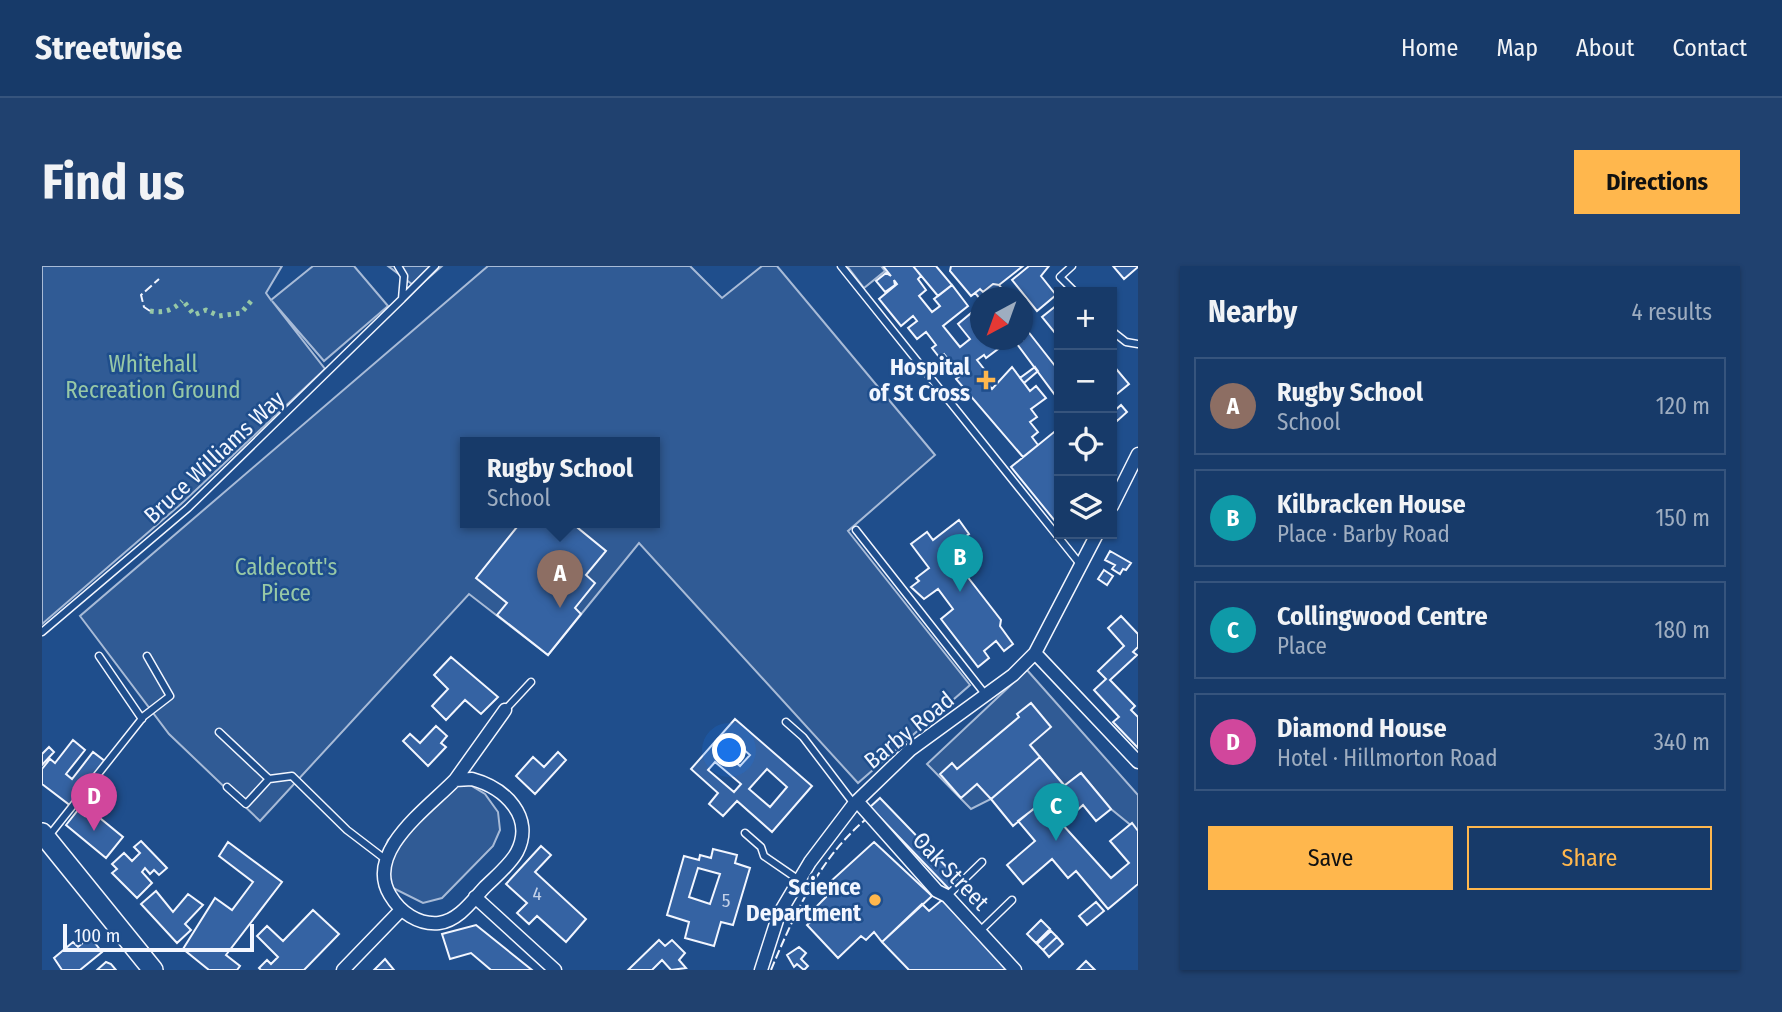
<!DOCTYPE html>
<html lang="en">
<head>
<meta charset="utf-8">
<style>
  :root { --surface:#173a69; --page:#20416f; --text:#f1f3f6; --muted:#9eadc0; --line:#36547d; --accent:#ffb74d }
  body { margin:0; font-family:"Fira Sans Condensed",sans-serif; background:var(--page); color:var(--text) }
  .controls { position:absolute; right:21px; top:21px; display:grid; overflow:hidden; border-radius:0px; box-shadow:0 2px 5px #0004 }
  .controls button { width:63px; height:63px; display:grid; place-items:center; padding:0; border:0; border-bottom:2px solid var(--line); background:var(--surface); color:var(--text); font:35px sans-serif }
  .compass { position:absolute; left:928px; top:21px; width:63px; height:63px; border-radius:50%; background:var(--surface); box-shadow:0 2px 5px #0004; rotate:221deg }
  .scale { position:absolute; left:21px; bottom:18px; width:191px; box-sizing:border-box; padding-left:7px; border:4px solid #f2f6ff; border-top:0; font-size:19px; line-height:24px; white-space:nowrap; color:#f2f6ff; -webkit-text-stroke:5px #1f4e8c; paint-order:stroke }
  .you { position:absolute; left:688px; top:485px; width:24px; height:24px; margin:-18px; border:5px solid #fff; border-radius:50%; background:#1a73e8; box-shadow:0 0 0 10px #1a73e833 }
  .badge { display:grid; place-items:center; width:46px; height:46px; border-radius:50%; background:var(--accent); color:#fff; font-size:23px; font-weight:700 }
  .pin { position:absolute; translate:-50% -58px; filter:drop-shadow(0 2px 4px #0008) }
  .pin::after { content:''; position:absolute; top:37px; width:24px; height:21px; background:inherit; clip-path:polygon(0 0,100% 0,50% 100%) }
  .popup { position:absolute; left:418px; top:171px; width:200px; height:91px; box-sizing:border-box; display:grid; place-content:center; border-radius:0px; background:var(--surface); filter:drop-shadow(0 2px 5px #0005); font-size:23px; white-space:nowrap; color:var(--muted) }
  .popup b { font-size:26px; color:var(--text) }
  .popup::after { content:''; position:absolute; left:50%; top:100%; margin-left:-14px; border:14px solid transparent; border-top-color:var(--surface) }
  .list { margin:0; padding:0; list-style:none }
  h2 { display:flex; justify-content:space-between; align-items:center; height:91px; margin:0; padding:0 28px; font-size:30px }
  h2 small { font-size:23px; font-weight:400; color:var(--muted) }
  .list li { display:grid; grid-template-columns:46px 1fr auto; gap:21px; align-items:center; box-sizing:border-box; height:98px; margin:0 14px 14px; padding:0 14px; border:2px solid var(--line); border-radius:0px }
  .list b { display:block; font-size:26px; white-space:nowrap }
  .list p { margin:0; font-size:23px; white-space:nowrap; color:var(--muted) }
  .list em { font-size:23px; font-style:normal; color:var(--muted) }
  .actions { display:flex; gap:14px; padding:21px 28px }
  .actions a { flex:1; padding:16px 0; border:2px solid var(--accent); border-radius:0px; text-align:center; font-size:24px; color:var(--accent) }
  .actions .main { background:var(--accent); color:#111 }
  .icon { flex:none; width:38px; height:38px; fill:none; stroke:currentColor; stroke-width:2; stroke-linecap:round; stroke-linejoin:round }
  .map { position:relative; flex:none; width:1096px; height:704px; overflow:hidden; border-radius:0px }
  header { display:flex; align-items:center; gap:42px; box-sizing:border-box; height:98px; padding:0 35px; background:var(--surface); border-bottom:2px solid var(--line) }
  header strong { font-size:33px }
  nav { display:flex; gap:38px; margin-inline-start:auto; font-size:24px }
  .intro { display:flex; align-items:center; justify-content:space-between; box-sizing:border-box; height:168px; padding:0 42px }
  h1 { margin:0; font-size:49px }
  .button { padding:18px 32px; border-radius:0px; background:var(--accent); color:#111; font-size:24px; font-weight:700 }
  main { display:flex; gap:42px; padding:0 42px }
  aside { flex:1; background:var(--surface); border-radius:0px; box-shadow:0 2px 5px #0004 }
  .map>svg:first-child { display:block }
  .built { fill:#305b95; stroke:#a8bbd7; stroke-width:2; fill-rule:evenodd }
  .building { fill:#3563a3; stroke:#f2f6ff; stroke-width:2; fill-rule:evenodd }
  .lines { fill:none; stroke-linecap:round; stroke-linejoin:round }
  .service-casing { stroke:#f2f6ff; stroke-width:9 }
  .minor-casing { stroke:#f2f6ff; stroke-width:15 }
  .trunk-casing { stroke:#f2f6ff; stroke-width:22 }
  .service { stroke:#1f4e8c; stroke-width:6 }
  .minor { stroke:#1f4e8c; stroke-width:12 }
  .trunk { stroke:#1f4e8c; stroke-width:19 }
  .hedge { stroke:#97c8a6; stroke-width:5; stroke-dasharray:3.5 5; stroke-linecap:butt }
  .fence { stroke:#f2f6ff; stroke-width:2; stroke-dasharray:9 3.5; stroke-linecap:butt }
  .poi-dot { fill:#ffb74d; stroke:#1f4e8c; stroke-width:2.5 }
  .labels { text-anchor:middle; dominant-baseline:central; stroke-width:5; stroke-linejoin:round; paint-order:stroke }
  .number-label { font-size:19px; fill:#c3d1e8 }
  .park-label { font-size:23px; fill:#97c8a6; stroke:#1f4e8c }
  .poi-label { font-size:23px; font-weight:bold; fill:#f2f6ff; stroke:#1f4e8c; text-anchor:end }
  .street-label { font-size:23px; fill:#f2f6ff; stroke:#1f4e8c }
</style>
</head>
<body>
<header>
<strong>Streetwise</strong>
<nav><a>Home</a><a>Map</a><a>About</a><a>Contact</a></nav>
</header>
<div class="intro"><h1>Find us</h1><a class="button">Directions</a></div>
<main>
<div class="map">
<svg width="1096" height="704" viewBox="0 0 1096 704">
  <rect width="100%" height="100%" fill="#1f4e8c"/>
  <path class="built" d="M0 0H240L224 27 229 34 271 0H312L346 40 282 95 230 35 283 103 139 238 0 358Z
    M346 0H400L375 22Z
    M446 0H648L680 32 720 0H735L893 189 806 265 928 419 816 517 597 277 506 389 427 328 218 555 127 468 38 350ZM424 176H612V256H424Z
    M805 0H839L843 5 822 22Z
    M985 404 1096 529V565L1069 543 1039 507 1023 520 998 491 949 533 929 543 885 498Z
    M412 517 428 519 443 528 456 546 458 564 451 580 400 632 381 637 351 622 339 592 346 574 396 524Z"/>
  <path class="building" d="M841 0H871L879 10 876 13 884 24 877 30 890 46 898 40 892 33 910 19 926 40 901 60 918 81 928 73 916 58 934 43 939 49V74H949L956 83 944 92 942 89 935 94 946 108 941 112 950 123 970 101 988 125 994 120 1004 132 989 143 995 151 988 156 996 166 990 171 996 179 981 191 914 113 919 109 902 88 897 91 890 82 894 79 884 66 875 73 866 62 875 55 871 50 859 60 837 33 855 18 852 14 853 19 843 26 834 15 844 7 849 10Z
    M894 0 910 19 896 30 871 0Z
    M909 0H981L957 19 951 18 941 26 938 23 929 30 908 5Z
    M987 0H1007L999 10 1014 29 995 45 970 14Z
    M1071 0H1096V1L1082 13Z
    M951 18 957 19 967 32H939V34L933 27 938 23 941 26Z
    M1015 39 1017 41V72L1000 51Z
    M981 59 1017 105V126L1013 129 972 74H981Z
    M1070 98 1087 118 1070 132Z
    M993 101 996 105 982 117 978 112Z
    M1079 139 1085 146 1075 155 1070 147Z
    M1017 162V260L969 201Z
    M917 254 927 268 899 288 915 309 921 305 959 354 958 360 971 378 962 385 954 375 942 385 947 392 936 401 899 353 911 343 896 323 882 333 869 321 877 315 874 312 887 302 869 278 885 266 891 274Z
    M479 256H541L536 262 564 285 544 309 553 317 533 342 539 348 506 389 455 349 465 337 434 312Z
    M1068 285 1089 297 1084 304 1081 303 1078 308 1070 303 1073 299 1063 294Z
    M1062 304 1071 310 1065 319 1056 313Z
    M1079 350 1096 368V381L1091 386 1095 389 1068 414 1093 440 1089 444 1096 451V482L1071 456 1077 451 1052 424 1064 413 1056 405 1082 380 1066 362Z
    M409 391 456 431 439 448 423 434 404 454 390 440 406 423 392 409Z
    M989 437 1009 461 988 479 998 491 949 533 935 518 919 532 898 508 910 497 915 503 977 451 975 448Z
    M693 453 770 520 730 566 695 535 681 550 667 538 676 527 649 503ZM693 476 708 489 698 500 683 487ZM673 496 699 518 692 526 666 504ZM725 503 745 521 728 541 707 523Z
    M394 460 405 470 399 477 404 481 386 500 361 475 368 468 378 477Z
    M31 474 43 484 24 508 30 513 51 486 64 496 29 540 0 518V503L8 493 13 497Z
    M7 481 12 486 0 499V488Z
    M516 486 524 494 493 528 474 510 491 491 502 501Z
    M998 491 1021 518 971 560 949 533Z
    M1039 507 1069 543 1054 555 1041 539 1020 558 1069 612 1087 597 1068 575 1090 557 1096 565V618L1066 643 1034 605 1026 612 1010 593 981 618 965 599 993 575 976 555Z
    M838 532 918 615 908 624 828 541Z
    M36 544 43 550 48 544 81 571 64 592 24 559Z
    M99 575 125 602 117 609 112 604 108 608 103 602 100 606 110 617 95 632 70 607 75 603 70 598 82 587 90 595 98 587 92 581Z
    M186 576 240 616 184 689 198 700 195 704H167L141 683 173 632 190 644 211 616 177 590Z
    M832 576 890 630 840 676 832 666 824 674 819 670 796 692 765 659 780 645 775 640 793 622 788 616Z
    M499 580 509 589 493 606 544 653 524 676 495 650 487 658 475 647 485 637 464 618Z
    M671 583 695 589 693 597 708 602 691 659 679 656 672 680 643 672 647 656 625 649 642 590 657 594 658 589 669 592ZM656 602 678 608 668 638 647 631Z
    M114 625 131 646 146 628 161 639 143 658 149 664 135 677 99 638Z
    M900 634 967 704H867L840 676 880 638 887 645Z
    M1054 636 1062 645 1045 659 1037 650Z
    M271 644 297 668 262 704H219L217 702 225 694 229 698 236 691 215 670 225 660 241 675Z
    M999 654 1008 663 994 677 985 668Z
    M434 659 490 704H449L429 687 408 693 400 668Z
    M1009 665 1015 671 1001 684 995 678Z
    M48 671 60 686 38 704H20L12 692 31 676 36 681Z
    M1015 671 1021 678 1007 691 1001 684Z
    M617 674 623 680 630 674 643 687 637 694 644 702 629 704 620 694 610 704H586Z
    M757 681 764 687 759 693 766 700 762 704 755 698 752 701 745 689Z
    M343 693 352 704H332Z
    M1044 695 1053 704H1035Z
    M64 696 69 698 74 704H55Z"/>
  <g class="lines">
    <g class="service-casing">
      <path id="service" d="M356 0 362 10 360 33 393 0
        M799 0 1038 298
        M1030 0 1018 11 1033 26
        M1070 65 1084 76 1096 78
        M814 264 943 428
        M0 366 146 242 360 33
        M57 390 100 453
        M463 444 489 416
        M744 456 761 471 812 538
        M177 466 227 513
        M185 521 204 538 227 513 250 510 305 564 343 593
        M703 567 719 581 722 590 757 614
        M6 571 102 450 128 430 105 390
        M905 630 940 596
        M938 665 970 634"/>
    </g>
    <g class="minor-casing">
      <path id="minor" d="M1070 240 1096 188
        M993 387 1096 496
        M430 513C463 522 493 551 475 586 468 599 453 611 442 622 430 635 416 655 397 657 376 659 358 646 348 629 322 586 386 542 413 514Z
        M413 514 463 444
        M815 535 895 625 905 630 973 704
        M433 631 513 704
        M301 704 359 644
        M719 704 737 648 768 596 812 538 868 484 971 409 993 387 1055 268"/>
    </g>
    <g class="trunk-casing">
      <path id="trunk" d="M0 567 111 704"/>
    </g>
    <use href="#service" class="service"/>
    <use href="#minor" class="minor"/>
    <use href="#trunk" class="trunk"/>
    <path class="hedge" d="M143 37 152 49 164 44 177 50 199 47 210 34
      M108 45C122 47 130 45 140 35"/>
    <path class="fence" d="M108 45 102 41 99 29 117 13
      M729 704C752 649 777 593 823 554"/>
  </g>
  <g class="poi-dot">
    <path d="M940.5 103.5h7v7h7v7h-7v7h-7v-7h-7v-7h7z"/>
    <circle cx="833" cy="634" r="7"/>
  </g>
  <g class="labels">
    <g class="number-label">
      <text x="495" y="627">4</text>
      <text x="684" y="634">5</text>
    </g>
    <g class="park-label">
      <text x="111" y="98">Whitehall<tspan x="111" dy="26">Recreation Ground</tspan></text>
      <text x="244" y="301">Caldecott's<tspan x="244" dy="26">Piece</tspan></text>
    </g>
    <g class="poi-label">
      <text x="928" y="101">Hospital<tspan x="928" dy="26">of St Cross</tspan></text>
      <text x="819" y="621">Science<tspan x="819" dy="26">Department</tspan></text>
    </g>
    <g class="street-label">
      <text transform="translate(172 191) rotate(-43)">Bruce Williams Way</text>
      <text transform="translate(867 464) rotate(-39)">Barby Road</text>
      <text transform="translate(909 605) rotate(46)">Oak Street</text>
    </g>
  </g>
</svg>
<div class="controls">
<button>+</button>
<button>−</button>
<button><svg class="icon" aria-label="locate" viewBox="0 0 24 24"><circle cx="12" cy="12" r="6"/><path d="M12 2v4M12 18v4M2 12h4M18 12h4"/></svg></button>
<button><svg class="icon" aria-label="layers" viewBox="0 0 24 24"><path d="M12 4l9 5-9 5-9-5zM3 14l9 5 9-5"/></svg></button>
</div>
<svg class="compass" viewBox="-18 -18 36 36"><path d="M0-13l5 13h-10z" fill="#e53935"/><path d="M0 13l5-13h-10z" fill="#9eadc0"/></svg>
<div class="scale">100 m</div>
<div class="you"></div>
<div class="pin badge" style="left:518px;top:342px;background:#8d6e63">A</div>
<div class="popup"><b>Rugby School</b>School</div>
<div class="pin badge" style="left:918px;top:326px;background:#0f9aa8">B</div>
<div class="pin badge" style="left:1014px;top:575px;background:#0f9aa8">C</div>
<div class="pin badge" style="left:52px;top:565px;background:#d1479c">D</div>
</div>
<aside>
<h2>Nearby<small>4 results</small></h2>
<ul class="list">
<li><span class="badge" style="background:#8d6e63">A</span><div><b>Rugby School</b><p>School</p></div><em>120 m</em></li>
<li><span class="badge" style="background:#0f9aa8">B</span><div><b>Kilbracken House</b><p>Place · Barby Road</p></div><em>150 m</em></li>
<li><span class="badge" style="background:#0f9aa8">C</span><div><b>Collingwood Centre</b><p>Place</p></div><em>180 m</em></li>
<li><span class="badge" style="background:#d1479c">D</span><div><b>Diamond House</b><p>Hotel · Hillmorton Road</p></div><em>340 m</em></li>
</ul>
<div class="actions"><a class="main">Save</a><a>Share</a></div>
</aside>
</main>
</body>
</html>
